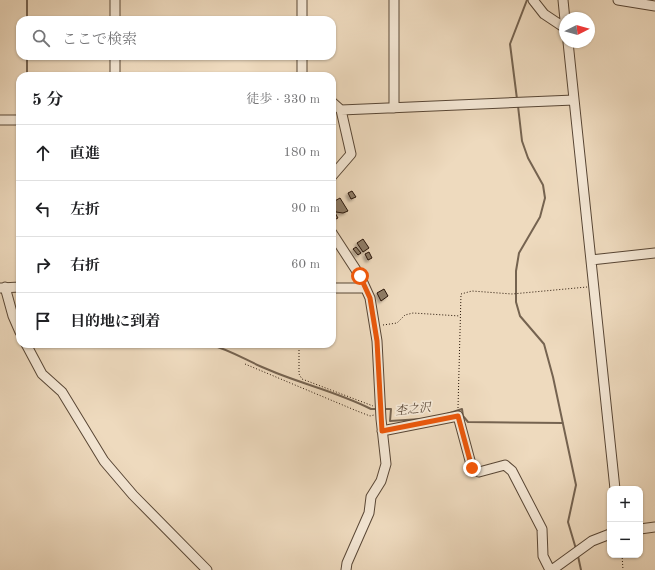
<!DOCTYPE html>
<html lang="ja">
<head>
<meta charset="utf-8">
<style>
  :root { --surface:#fff; --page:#f6f6f6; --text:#202124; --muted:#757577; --line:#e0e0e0 }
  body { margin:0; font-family:"Old Standard TT","Noto Serif JP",serif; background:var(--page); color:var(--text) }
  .controls { position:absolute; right:12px; bottom:12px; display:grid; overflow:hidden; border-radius:8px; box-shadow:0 1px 3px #0004 }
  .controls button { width:36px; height:36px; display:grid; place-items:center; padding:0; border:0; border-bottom:1px solid var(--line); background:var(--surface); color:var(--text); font:20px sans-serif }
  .compass { position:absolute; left:559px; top:12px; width:36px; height:36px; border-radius:50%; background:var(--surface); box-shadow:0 1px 3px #0004; rotate:84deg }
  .stop { position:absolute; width:12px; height:12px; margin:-9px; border:3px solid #ea580c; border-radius:50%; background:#fff }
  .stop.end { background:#ea580c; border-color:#fff; box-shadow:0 1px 4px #0008 }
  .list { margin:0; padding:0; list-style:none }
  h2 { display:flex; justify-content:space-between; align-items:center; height:52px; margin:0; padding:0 16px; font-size:17px }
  h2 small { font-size:13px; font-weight:400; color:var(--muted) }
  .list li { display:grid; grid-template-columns:26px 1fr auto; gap:12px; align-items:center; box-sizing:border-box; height:56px; padding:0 16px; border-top:1px solid var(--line) }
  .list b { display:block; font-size:15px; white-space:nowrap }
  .list em { font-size:13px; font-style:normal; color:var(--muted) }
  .icon { flex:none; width:22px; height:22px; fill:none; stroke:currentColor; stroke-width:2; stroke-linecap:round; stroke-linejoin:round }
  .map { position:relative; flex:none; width:655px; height:570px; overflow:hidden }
  .search { position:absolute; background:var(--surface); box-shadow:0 1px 3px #0004; left:16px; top:16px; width:320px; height:44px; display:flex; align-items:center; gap:10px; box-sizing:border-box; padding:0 14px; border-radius:12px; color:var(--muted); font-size:15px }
  .panel { position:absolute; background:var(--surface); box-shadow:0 1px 3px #0004; left:16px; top:72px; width:320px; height:276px; border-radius:12px }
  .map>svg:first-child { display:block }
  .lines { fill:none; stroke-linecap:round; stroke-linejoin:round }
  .stream { stroke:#756350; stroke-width:2 }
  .building { fill:#8e7b66; stroke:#261407; filter:url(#shadow) }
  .minor-casing { stroke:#584635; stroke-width:11 }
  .path { stroke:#261407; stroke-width:1; stroke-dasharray:1 2; stroke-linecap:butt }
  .minor { stroke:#f4e7d5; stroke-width:9 }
  .route { stroke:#ea580c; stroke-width:5 }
  .labels { text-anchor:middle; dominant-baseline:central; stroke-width:3.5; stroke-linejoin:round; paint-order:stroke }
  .water-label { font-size:12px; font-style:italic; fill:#5b4837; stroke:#f4e7d5 }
</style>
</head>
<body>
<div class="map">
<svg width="655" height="570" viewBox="0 0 655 570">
  <defs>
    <filter id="shadow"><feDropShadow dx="-2.5" dy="2.5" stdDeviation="1" flood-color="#0004"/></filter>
  </defs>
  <rect width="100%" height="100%" fill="#eedabe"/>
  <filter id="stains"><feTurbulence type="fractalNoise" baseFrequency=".005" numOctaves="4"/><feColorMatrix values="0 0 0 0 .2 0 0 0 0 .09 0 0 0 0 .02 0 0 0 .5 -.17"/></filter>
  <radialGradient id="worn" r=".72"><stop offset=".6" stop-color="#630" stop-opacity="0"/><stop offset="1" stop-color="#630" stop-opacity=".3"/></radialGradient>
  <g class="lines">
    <path class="stream" d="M27 20V0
      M27 76V56
      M517 99 510 44 527 0
      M518 106 522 141 528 158 543 185 545 198 540 217 519 253 516 271V302L520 316 544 344 553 377 576 485 568 522 576 549
      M208 344C228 349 244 359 262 367 297 383 336 391 371 409H378
      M383 409H391L390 421 421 419
      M447 414 462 409 463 416 468 422 563 423
      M578 556 581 570"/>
  </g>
  <path class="building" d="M352 191 356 197 351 199 348 193Z
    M340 198 348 211 343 213 336 212 333 202Z
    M334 211 338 218 332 221V212Z
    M363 239 369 248 363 252 357 243Z
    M356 247 361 253 358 255 353 249Z
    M369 252 372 258 368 260 365 254Z
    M384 289 388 296 381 301 377 293Z"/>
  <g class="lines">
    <g class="minor-casing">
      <path id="minor" d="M302 0V20
        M533 0 544 14 565 28
        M563 0 565 20
        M618 0 655 6
        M115 20V0
        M568 42 615 489
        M302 56V76
        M115 76V56
        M332 102 341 110 351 154 332 176
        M394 108V0
        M341 110 574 100
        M0 120H20
        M332 233 360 276 370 298 377 341 381 419 386 464 381 481 371 497 369 513 347 563 346 570
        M591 260 655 253
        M5 287 13 316 20 332
        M1 288 20 287
        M332 288H365
        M26 344 42 374 62 392 104 461 133 495 207 570
        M382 431 458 416 472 468 479 472 505 465 512 471 542 529 543 556 550 570
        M640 529 655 527
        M552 570 592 541 610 534"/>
    </g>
    <path class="path" d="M383 325 397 323 405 315 413 313 460 316
      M299 344V374L302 379 373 406
      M245 364 357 411 370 416 374 415
      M458 408 461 294 472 291 512 294 587 287
      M622 555 623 570"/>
    <use href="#minor" class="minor"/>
  </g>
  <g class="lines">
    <path class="route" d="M360 276 370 298 377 341 382 431 458 416 472 468"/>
  </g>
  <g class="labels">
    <g class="water-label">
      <text transform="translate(413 410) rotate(-6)">杢之沢</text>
    </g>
  </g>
  <rect width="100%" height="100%" filter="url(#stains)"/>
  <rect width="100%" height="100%" fill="url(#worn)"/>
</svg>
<div class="controls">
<button>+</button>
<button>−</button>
</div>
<svg class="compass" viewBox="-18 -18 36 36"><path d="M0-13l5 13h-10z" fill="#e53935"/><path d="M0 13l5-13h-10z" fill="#757577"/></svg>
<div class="stop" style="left:360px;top:276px"></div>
<div class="stop end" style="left:472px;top:468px"></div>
<div class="search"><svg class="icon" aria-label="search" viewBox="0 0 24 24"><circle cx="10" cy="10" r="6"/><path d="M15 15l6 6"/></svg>ここで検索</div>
<section class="panel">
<h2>5 分<small>徒歩 · 330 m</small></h2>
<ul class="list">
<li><svg class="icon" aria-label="ahead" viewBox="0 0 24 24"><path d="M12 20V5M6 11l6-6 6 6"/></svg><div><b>直進</b></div><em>180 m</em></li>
<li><svg class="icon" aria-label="left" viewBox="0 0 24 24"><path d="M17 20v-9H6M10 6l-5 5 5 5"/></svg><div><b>左折</b></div><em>90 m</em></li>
<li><svg class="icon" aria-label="right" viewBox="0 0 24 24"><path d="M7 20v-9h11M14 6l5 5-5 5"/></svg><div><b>右折</b></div><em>60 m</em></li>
<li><svg class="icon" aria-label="arrive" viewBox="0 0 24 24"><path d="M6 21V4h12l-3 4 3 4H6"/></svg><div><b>目的地に到着</b></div></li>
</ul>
</section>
</div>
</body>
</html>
